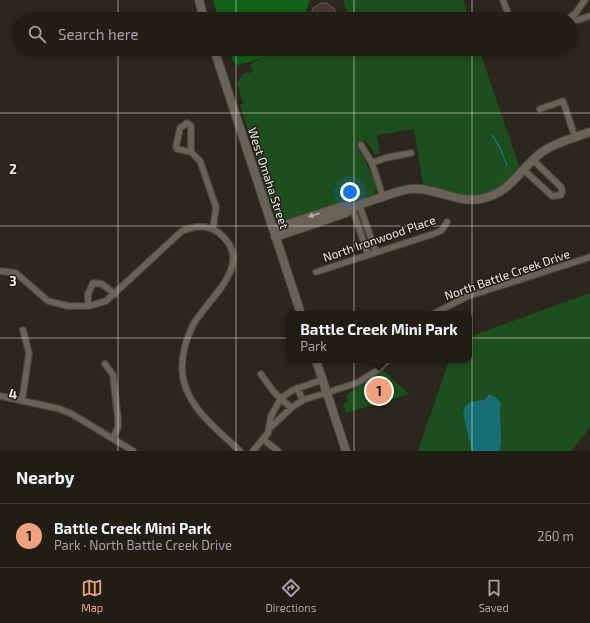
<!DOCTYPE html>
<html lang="en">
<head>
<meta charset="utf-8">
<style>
  :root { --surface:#201d15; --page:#2d2a22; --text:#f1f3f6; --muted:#a2a2a0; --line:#3d3b34; --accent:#f2a17e }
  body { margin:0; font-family:"Exo 2",sans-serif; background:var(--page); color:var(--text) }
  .you { position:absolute; left:350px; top:192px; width:14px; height:14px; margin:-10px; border:3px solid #fff; border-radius:50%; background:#1a73e8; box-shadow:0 0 0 6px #1a73e833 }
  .badge { display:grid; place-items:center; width:26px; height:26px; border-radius:50%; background:var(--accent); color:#111; font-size:13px; font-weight:700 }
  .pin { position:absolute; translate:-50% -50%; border:2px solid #fff; box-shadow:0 1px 4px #0006 }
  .popup { position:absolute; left:286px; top:311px; width:186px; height:52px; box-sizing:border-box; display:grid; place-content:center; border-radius:8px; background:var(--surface); filter:drop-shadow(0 1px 3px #0005); font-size:13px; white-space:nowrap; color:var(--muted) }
  .popup b { font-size:15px; color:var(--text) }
  .popup::after { content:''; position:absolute; left:50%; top:100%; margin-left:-8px; border:8px solid transparent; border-top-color:var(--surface) }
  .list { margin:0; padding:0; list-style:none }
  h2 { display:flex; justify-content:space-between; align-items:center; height:52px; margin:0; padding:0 16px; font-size:17px }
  h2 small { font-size:13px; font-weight:400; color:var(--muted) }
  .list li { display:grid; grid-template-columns:26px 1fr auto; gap:12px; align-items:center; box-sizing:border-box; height:64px; padding:0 16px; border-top:1px solid var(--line) }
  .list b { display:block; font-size:15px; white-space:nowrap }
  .list p { margin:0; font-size:13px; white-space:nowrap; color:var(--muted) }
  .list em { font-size:13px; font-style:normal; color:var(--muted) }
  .icon { flex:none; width:22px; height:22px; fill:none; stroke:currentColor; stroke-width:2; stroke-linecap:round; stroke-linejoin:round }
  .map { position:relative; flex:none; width:590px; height:451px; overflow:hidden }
  .search { position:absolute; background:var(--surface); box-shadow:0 2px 6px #0003; left:12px; right:12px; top:12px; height:44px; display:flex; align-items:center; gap:10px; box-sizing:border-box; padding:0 14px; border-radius:22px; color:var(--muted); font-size:15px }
  .sheet { height:116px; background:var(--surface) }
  nav { display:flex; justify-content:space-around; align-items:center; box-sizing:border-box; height:56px; border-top:1px solid var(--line); background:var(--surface); font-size:11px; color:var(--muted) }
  nav a { display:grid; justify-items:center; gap:2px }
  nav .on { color:var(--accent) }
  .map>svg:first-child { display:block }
  .green { fill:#1d4f1e }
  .forest { fill:#126118 }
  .water { fill:#176f73 }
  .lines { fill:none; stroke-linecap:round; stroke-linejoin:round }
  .stream { stroke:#176f73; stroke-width:1.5 }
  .building { fill:#433930; stroke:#675c52 }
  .street-casing { stroke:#48453b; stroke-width:8 }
  .secondary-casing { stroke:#48453b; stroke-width:10 }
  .street { stroke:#696357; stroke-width:5.5 }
  .secondary { stroke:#696357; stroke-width:8 }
  .oneway { fill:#b2aea4 }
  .grid { fill:none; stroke:#eeebe3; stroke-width:1; stroke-opacity:0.55 }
  .labels { text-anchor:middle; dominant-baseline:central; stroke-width:3; stroke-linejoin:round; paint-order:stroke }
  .street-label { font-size:12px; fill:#eeebe3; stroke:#221d12 }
  .grid-label { font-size:13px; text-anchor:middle; font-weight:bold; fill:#eeebe3; stroke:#221d12; stroke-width:3; stroke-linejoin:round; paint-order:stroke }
</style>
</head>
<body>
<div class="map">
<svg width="590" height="451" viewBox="0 0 590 451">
  <rect width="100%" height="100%" fill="#2b271c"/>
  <path class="green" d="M343 0H463L469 19H347L349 17Z
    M281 49H479L519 166 518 169C485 207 467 195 423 186L414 129 377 135 380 154H375L365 140 357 146C362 155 381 187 374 195L280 223 277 222 255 166 257 160 240 105 243 103 237 83 243 74 253 72 250 66C255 59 262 60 268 54H276Z
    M590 293V427L571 451H418L449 360H469V337Z
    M384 371 409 394 346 413 344 405 348 400 346 395Z"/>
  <path class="forest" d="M213 0H310L303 19H219Z
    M229 49H281L272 56 268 54 265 57 238 65 233 61Z"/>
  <path class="water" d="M489 394 497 398 501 403C498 417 504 440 499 451H472L463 413C466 401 474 401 485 400Z"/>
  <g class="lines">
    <path class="stream" d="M492 135 500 148 507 165"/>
  </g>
  <path class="building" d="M321 3H326L334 8 338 19H310L313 8Z"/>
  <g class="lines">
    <g class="street-casing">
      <path id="street" d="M503 0 510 19
        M567 19 575 14 585 0
        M571 22 590 16
        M540 109 563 101 575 137
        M361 145 372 163 383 197
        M191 152V126L187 123 180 128 176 147 177 149 191 152 200 161 216 207 213 229
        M372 163 385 158 411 153
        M524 170 552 196 561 195 562 191 561 187 533 160
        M359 204 376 252
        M352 207 368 255
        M0 271 16 273 48 301 68 306H89L106 301 182 231C194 226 208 224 219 233 257 263 208 298 193 325 186 339 182 354 182 369 183 405 217 429 240 451
        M316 272 436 233 442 230 447 222
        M88 306V294L93 283 102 284 115 294
        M433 314 466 297 590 257
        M105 364 113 375 118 419V427L113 438
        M261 374 273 391 291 408
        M297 388 303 400
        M0 396 60 409 72 414 133 451
        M22 401 29 353 23 330
        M270 428 291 408 303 400 357 383 378 370 388 360
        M264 440 278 451
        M253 451 268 433 271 416 281 398 293 390 322 380"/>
    </g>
    <g class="secondary-casing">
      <path id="secondary" d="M199 0 204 19
        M214 49 301 314
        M273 229 343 206 351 207
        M275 237 346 213C354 205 365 203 376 199 387 196 399 190 411 189 434 187 457 203 480 199 512 193 519 169 542 152 556 142 574 138 590 132
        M316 360 346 451"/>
    </g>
    <use href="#street" class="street"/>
    <use href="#secondary" class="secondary"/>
  </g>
  <defs><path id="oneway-solid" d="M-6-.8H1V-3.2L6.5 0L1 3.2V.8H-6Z"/></defs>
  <use class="oneway" href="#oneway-solid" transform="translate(314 215) rotate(162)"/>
  <path class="grid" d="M118 0V19M236 0V19M354 0V19M472 0V19M118 49V451M236 49V451M354 49V451M472 49V451M0 113H590M0 226H590M0 338H590"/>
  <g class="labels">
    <g class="street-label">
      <text transform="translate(269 178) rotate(72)">West Omaha Street</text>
      <text transform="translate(379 238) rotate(-19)">North Ironwood Place</text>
      <text transform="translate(507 274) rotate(-19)">North Battle Creek Drive</text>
    </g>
  </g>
  <g class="grid-label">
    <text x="13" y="174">2</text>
    <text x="13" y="286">3</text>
    <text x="13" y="399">4</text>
  </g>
</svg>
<div class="you"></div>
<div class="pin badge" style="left:379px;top:391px">1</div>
<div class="popup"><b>Battle Creek Mini Park</b>Park</div>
<div class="search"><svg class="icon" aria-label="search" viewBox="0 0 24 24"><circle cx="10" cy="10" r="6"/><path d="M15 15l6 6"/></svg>Search here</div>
</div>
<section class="sheet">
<h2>Nearby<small></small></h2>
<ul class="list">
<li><span class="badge">1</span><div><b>Battle Creek Mini Park</b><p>Park · North Battle Creek Drive</p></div><em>260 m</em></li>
</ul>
</section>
<nav>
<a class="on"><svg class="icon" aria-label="map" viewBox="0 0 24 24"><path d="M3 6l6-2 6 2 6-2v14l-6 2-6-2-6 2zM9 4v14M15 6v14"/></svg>Map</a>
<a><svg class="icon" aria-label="directions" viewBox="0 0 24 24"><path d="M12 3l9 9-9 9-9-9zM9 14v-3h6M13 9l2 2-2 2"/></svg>Directions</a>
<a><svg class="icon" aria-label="saved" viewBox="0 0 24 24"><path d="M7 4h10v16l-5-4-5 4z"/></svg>Saved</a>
</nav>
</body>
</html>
